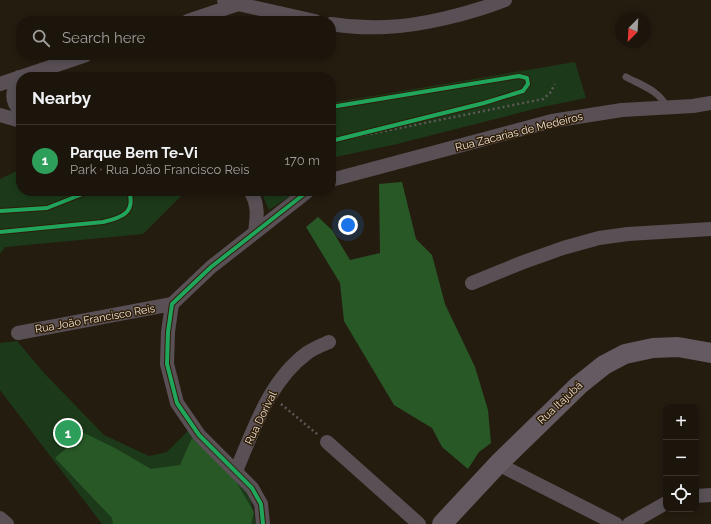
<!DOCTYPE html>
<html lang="en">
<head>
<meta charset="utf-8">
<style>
  :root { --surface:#1c150c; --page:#29221a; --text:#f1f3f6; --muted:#a09f9d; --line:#3a342d; --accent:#0f766e }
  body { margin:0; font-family:Raleway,sans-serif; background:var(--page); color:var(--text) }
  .controls { position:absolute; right:12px; bottom:12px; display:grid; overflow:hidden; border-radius:8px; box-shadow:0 2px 6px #0003 }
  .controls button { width:36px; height:36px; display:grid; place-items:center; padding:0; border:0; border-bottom:1px solid var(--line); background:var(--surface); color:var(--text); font:20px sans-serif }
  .compass { position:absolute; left:615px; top:12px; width:36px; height:36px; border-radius:50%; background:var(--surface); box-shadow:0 2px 6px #0003; rotate:204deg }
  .you { position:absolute; left:348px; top:225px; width:14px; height:14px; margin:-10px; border:3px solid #fff; border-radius:50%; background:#1a73e8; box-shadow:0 0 0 6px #1a73e833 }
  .badge { display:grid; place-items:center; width:26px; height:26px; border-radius:50%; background:var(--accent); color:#fff; font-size:13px; font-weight:700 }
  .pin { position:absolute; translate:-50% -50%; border:2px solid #fff; box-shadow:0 1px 4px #0006 }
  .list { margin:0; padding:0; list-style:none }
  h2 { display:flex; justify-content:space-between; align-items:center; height:52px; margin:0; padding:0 16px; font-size:17px }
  h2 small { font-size:13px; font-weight:400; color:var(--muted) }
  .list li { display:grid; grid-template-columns:26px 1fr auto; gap:12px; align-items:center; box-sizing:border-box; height:72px; padding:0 16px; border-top:1px solid var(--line) }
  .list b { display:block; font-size:15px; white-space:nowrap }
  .list p { margin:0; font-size:13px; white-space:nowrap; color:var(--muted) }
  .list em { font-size:13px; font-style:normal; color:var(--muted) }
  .icon { flex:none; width:22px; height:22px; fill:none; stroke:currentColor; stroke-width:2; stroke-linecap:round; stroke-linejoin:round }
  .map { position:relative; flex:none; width:711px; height:524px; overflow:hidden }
  .search { position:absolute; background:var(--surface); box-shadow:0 2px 6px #0003; left:16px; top:16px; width:320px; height:44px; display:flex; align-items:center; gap:10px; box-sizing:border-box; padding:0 14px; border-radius:16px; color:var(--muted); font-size:15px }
  .panel { position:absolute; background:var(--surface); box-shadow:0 2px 6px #0003; left:16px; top:72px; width:320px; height:124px; border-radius:16px }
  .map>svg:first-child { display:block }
  .green { fill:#1c3a1a }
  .forest { fill:#285826 }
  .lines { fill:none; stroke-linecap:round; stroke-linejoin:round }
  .path { stroke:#5e5757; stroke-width:2.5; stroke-dasharray:2 3; stroke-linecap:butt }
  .lane { stroke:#585055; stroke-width:7 }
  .street { stroke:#585055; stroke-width:14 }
  .secondary { stroke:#645a61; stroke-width:20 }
  .cycleway-casing { stroke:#2e1d07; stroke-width:6 }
  .cycleway { stroke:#20a55d; stroke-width:4 }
  .labels { text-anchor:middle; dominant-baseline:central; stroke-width:3; stroke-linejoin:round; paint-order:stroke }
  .street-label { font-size:11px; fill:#eee3d6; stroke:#2e1d07 }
</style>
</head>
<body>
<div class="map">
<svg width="711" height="524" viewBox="0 0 711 524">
  <rect width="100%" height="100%" fill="#251c10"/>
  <path class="green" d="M575 62 586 98 542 107 397 144 331 158V100L337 102Z
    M21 169V191H46L48 194 54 191H186L143 234 5 247 0 254V179Z
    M261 191H298L269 210Z
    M17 341 44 373 104 435 149 456 167 452 188 431 249 492 256 524H102L0 390V343Z"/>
  <path class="forest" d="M402 182 416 239 432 255 445 304 475 367 488 410 491 443 479 452 468 469 442 447 432 428 394 405 344 321 340 283 306 227 318 217 332 230 350 260 380 253 379 184Z
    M84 433 115 448 151 469 180 465 192 438 234 478 254 512 251 524H113L112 518 55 458Z"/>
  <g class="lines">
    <path class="path" d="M331 142 543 99 550 93 555 84
      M281 404 317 434"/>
    <path class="lane" d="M626 77C643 86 658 90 667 107"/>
    <path class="street" d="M224 0 238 4 315 21
      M188 21 238 4
      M331 24C349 27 367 28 386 27 421 26 472 13 505 0
      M19 77C13 91 9 100 21 111
      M0 84 86 55
      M0 115 21 121
      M331 180 552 121 622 110 693 106 711 103
      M250 191C259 204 257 218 255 232
      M472 283 521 263 563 248 599 238 628 234 711 229
      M18 333 172 304
      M327 442 419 524
      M498 464 616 524
      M236 471C254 429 269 381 307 353 314 348 322 345 329 342
      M696 496 711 495
      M0 518 7 524
      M263 524 261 504 252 488 199 435 177 403 167 364 168 332 172 304 211 267 308 191
      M629 524 666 503"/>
    <path class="secondary" d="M442 524 498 464 579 385 604 365 625 354 653 348 678 347 711 353"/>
    <g class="cycleway-casing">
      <path id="cycleway" d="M331 107 519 76 527 78 528 84 523 91 484 103 331 141
        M0 211 47 208 90 191
        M0 232 103 222C121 218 136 213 129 191
        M263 524 261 504 252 488 199 435 177 403 167 364 168 332 172 304 211 267 308 191"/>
    </g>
    <use href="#cycleway" class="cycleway"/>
  </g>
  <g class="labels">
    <g class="street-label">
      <text transform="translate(519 132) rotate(-14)">Rua Zacarias de Medeiros</text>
      <text transform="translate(95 319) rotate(-10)">Rua João Francisco Reis</text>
      <text transform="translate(560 403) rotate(-43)">Rua Itajubá</text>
      <text transform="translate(261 418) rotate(-64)">Rua Dorival</text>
    </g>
  </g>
</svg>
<div class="controls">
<button>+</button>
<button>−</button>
<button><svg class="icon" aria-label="locate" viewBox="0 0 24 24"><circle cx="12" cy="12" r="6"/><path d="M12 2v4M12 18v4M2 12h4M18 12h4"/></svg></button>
</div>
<svg class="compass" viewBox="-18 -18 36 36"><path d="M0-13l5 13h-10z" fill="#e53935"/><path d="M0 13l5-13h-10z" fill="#a09f9d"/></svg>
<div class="you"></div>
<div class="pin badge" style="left:68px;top:433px;background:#2e9e5b">1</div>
<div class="search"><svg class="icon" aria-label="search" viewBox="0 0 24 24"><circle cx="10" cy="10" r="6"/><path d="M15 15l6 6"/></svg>Search here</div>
<section class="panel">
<h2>Nearby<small></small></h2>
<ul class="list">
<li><span class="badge" style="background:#2e9e5b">1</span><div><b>Parque Bem Te-Vi</b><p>Park · Rua João Francisco Reis</p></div><em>170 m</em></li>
</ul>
</section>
</div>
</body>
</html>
